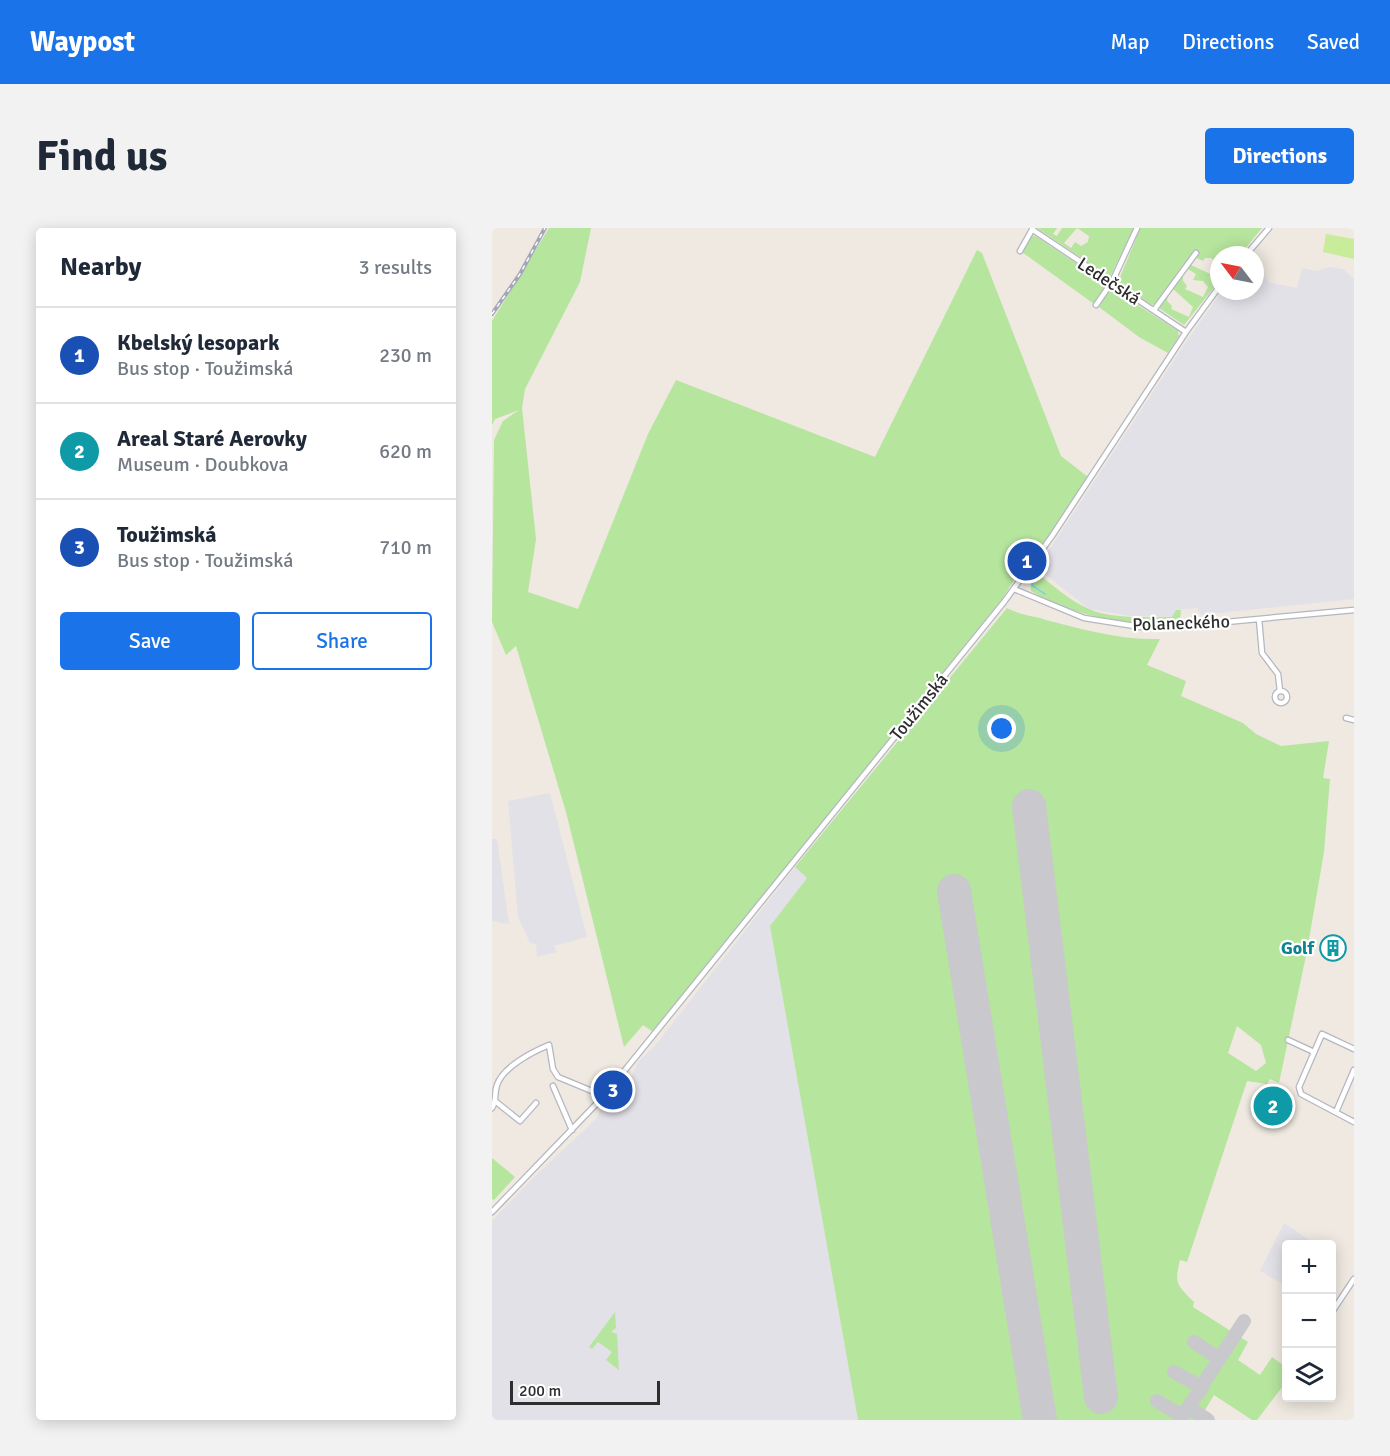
<!DOCTYPE html>
<html lang="en">
<head>
<meta charset="utf-8">
<style>
  :root { --surface:#fff; --page:#f2f2f3; --text:#1f2937; --muted:#747a83; --line:#e0e1e3; --accent:#1a73e8 }
  body { margin:0; font-family:Signika,sans-serif; background:var(--page); color:var(--text) }
  .controls { position:absolute; right:18px; bottom:18px; display:grid; overflow:hidden; border-radius:6px; box-shadow:0 3px 15px #0003 }
  .controls button { width:54px; height:54px; display:grid; place-items:center; padding:0; border:0; border-bottom:2px solid var(--line); background:var(--surface); color:var(--text); font:30px sans-serif }
  .compass { position:absolute; left:718px; top:18px; width:54px; height:54px; border-radius:50%; background:var(--surface); box-shadow:0 3px 15px #0003; rotate:302deg }
  .scale { position:absolute; left:18px; bottom:15px; width:150px; box-sizing:border-box; padding-left:6px; border:3px solid #2e2e2e; border-top:0; font-size:16px; line-height:21px; white-space:nowrap; color:#2e2e2e; -webkit-text-stroke:4px #fff; paint-order:stroke }
  .you { position:absolute; left:510px; top:501px; width:21px; height:21px; margin:-15px; border:4px solid #fff; border-radius:50%; background:#1a73e8; box-shadow:0 0 0 9px #1a73e833 }
  .badge { display:grid; place-items:center; width:39px; height:39px; border-radius:50%; background:var(--accent); color:#fff; font-size:20px; font-weight:700 }
  .pin { position:absolute; translate:-50% -50%; border:3px solid #fff; box-shadow:0 2px 6px #0006 }
  .list { margin:0; padding:0; list-style:none }
  h2 { display:flex; justify-content:space-between; align-items:center; height:78px; margin:0; padding:0 24px; font-size:26px }
  h2 small { font-size:20px; font-weight:400; color:var(--muted) }
  .list li { display:grid; grid-template-columns:39px 1fr auto; gap:18px; align-items:center; box-sizing:border-box; height:96px; padding:0 24px; border-top:2px solid var(--line) }
  .list b { display:block; font-size:22px; white-space:nowrap }
  .list p { margin:0; font-size:20px; white-space:nowrap; color:var(--muted) }
  .list em { font-size:20px; font-style:normal; color:var(--muted) }
  .actions { display:flex; gap:12px; padding:18px 24px }
  .actions a { flex:1; padding:14px 0; border:2px solid var(--accent); border-radius:6px; text-align:center; font-size:21px; color:var(--accent) }
  .actions .main { background:var(--accent); color:#fff }
  .icon { flex:none; width:33px; height:33px; fill:none; stroke:currentColor; stroke-width:2; stroke-linecap:round; stroke-linejoin:round }
  .map { position:relative; flex:none; width:862px; height:1192px; overflow:hidden; border-radius:6px }
  header { display:flex; align-items:center; gap:36px; box-sizing:border-box; height:84px; padding:0 30px; background:var(--accent); color:#fff }
  header strong { font-size:28px }
  nav { display:flex; gap:33px; margin-inline-start:auto; font-size:21px }
  .intro { display:flex; align-items:center; justify-content:space-between; box-sizing:border-box; height:144px; padding:0 36px }
  h1 { margin:0; font-size:42px }
  .button { padding:15px 27px; border-radius:6px; background:var(--accent); color:#fff; font-size:21px; font-weight:700 }
  main { display:flex; gap:36px; padding:0 36px }
  aside { flex:1; background:var(--surface); border-radius:6px; box-shadow:0 3px 15px #0003 }
  .map>svg:first-child { display:block }
  .industrial { fill:#e3e1e8 }
  .green { fill:#b6e59e; fill-rule:evenodd }
  .pitch { fill:#c9ec9a }
  .lines { fill:none; stroke-linecap:round; stroke-linejoin:round }
  .stream { stroke:#75cff0; stroke-width:1.5 }
  .taxiway { stroke:#c9c8cc; stroke-width:14 }
  .runway { stroke:#c9c8cc; stroke-width:34 }
  .minor-casing { stroke:#b4b7c1; stroke-width:7 }
  .minor { stroke:#fff; stroke-width:4.5 }
  .rail-casing { stroke:#a3a6b8; stroke-width:4 }
  .rail { stroke:#fff; stroke-width:1.5; stroke-dasharray:4.5; stroke-linecap:butt }
  .labels { text-anchor:middle; dominant-baseline:central; stroke-width:4.5; stroke-linejoin:round; paint-order:stroke }
  .street-label { font-size:18px; fill:#2e2e2e; stroke:#fff }
  .culture-label { font-size:18px; font-weight:bold; fill:#0d838f; stroke:#fff; text-anchor:end }
</style>
</head>
<body>
<header>
<strong>Waypost</strong>
<nav><a>Map</a><a>Directions</a><a>Saved</a></nav>
</header>
<div class="intro"><h1>Find us</h1><a class="button">Directions</a></div>
<main>
<aside>
<h2>Nearby<small>3 results</small></h2>
<ul class="list">
<li><span class="badge" style="background:#1a4fb4">1</span><div><b>Kbelský lesopark</b><p>Bus stop · Toužimská</p></div><em>230 m</em></li>
<li><span class="badge" style="background:#0f9aa8">2</span><div><b>Areal Staré Aerovky</b><p>Museum · Doubkova</p></div><em>620 m</em></li>
<li><span class="badge" style="background:#1a4fb4">3</span><div><b>Toužimská</b><p>Bus stop · Toužimská</p></div><em>710 m</em></li>
</ul>
<div class="actions"><a class="main">Save</a><a>Share</a></div>
</aside>
<div class="map">
<svg width="862" height="1192" viewBox="0 0 862 1192">
  <rect width="100%" height="100%" fill="#efe9e1"/>
  <path class="industrial" d="M763 37 772 44 776 54 805 60 810 40 825 43 837 39 851 41 862 51V371L709 387 705 380 684 382 681 389 638 388 597 381 545 340 692 117 730 63H763Z
    M58 565 95 709 62 718 65 724 45 729 44 716 38 715 26 689 16 573Z
    M0 611H5L17 696 0 693Z
    M303 639 315 650 278 698 366 1192H0V993L39 952 105 890 110 878 141 846 146 834 162 819Z
    M792 995 823 1016H794V1051L791 1056 768 1043Z"/>
  <path class="green" d="M57 0H99L88 54 33 161 30 180 44 311 36 364 86 381 156 206 184 152 383 229 485 22 490 25 569 228 596 249 558 306 532 336 510 371 161 804 151 797 132 819 74 584 24 418 14 427 0 394 2 212 11 193 27 182 3 191 0 197V93Z
    M545 0H565L561 6 565 8 570 0H585L572 15 579 20 583 14 589 18 596 14 597 8 585 0H770L748 27H727V36L719 30H713L711 33 702 29 705 25 701 24 664 75 660 77 626 54 644 11 637 10 618 49Z
    M539 8H543L616 56 602 76 530 24Z
    M699 37 725 49 727 45V53L692 97 667 80 676 68 675 73 680 78 679 81 697 89 701 79 681 61 691 48V53L695 58 693 61 711 69 716 59 711 53 701 52 704 46 696 41Z
    M619 60 686 103 687 108 676 125 647 109 607 79Z
    M543 343C558 355 578 373 597 381 618 391 657 389 680 389L684 382H689L688 392 686 395C633 398 585 389 539 363L538 352Z
    M515 380C530 388 539 387 554 392 593 402 628 412 668 411L655 437 694 453 689 468 751 495 764 506 789 518 837 513 831 550 838 551 832 624 815 723 787 855 778 851 775 856 755 853 695 1034 688 1032C682 1056 685 1057 702 1074L701 1079 756 1114 746 1132 768 1147 780 1129 794 1139V1154L765 1192H760L722 1167 707 1192H366L278 698 315 650 303 639ZM745 798 769 817 774 835 764 843 736 825Z
    M0 930 23 949 2 972 0 971Z
    M123 1084 124 1100 119 1104 125 1106 127 1142 114 1132 120 1124 106 1114 100 1121 97 1119Z"/>
  <path class="pitch" d="M834 6 862 11V31L831 24Z"/>
  <g class="lines">
    <path class="stream" d="M539 352 541 358 553 366"/>
    <path class="taxiway" d="M702 1114 725 1129 726 1133 752 1093
      M682 1144 709 1159 726 1133
      M665 1173 690 1188 711 1158
      M695 1183 701 1182 716 1192"/>
    <path class="runway" d="M537 578 609 1169
      M462 663 548 1192"/>
    <g class="minor-casing">
      <path id="minor" d="M541 2 694 104
        M528 23 541 0
        M754 27 777 0
        M604 77 620 54 645 0
        M662 82 704 25
        M522 361 592 390 649 399 691 398 862 382
        M767 391 770 425 786 446 788 463
        M783 469a6 6 0 1 1 12 0a6 6 0 1 1-12 0Z
        M854 490 862 492
        M796 812 822 824
        M862 821 830 806 807 859 809 866 862 894
        M61 858 80 902
        M3 873 28 893 44 875
        M0 880C5 873 2 865 5 857 11 839 40 824 57 817L61 841 66 849 112 868
        M844 884 862 842
        M0 984 112 868 512 374 560 308 694 104 727 59
        M840 1084 862 1051"/>
    </g>
    <use href="#minor" class="minor"/>
    <g class="rail-casing">
      <path id="rail" d="M0 86 28 46 53 0"/>
    </g>
    <use href="#rail" class="rail"/>
  </g>
  <defs>
    <g id="building-ring" transform="scale(1.35)"><circle r="9.5" fill="#fff" stroke="#0f9aa8" stroke-width="1.5"/><path d="M-4-6H4V6H1V3H-1V6H-4ZM-2.5-4.3h1.7v1.8h-1.7ZM.8-4.3h1.7v1.8H.8ZM-2.5-1h1.7V.8h-1.7ZM.8-1h1.7V.8H.8Z" fill="#0f9aa8"/></g>
  </defs>
  <g fill-rule="evenodd">
    <use href="#building-ring" x="841" y="720"/>
  </g>
  <g class="labels">
    <g class="street-label">
      <text transform="translate(617 53) rotate(33)">Ledečská</text>
      <text transform="translate(689 395) rotate(-2)">Polaneckého</text>
      <text transform="translate(427 479) rotate(-51)">Toužimská</text>
    </g>
    <g class="culture-label">
      <text x="822" y="720">Golf</text>
    </g>
  </g>
</svg>
<div class="controls">
<button>+</button>
<button>−</button>
<button><svg class="icon" aria-label="layers" viewBox="0 0 24 24"><path d="M12 4l9 5-9 5-9-5zM3 14l9 5 9-5"/></svg></button>
</div>
<svg class="compass" viewBox="-18 -18 36 36"><path d="M0-13l5 13h-10z" fill="#e53935"/><path d="M0 13l5-13h-10z" fill="#747a83"/></svg>
<div class="scale">200 m</div>
<div class="you"></div>
<div class="pin badge" style="left:535px;top:333px;background:#1a4fb4">1</div>
<div class="pin badge" style="left:781px;top:878px;background:#0f9aa8">2</div>
<div class="pin badge" style="left:121px;top:862px;background:#1a4fb4">3</div>
</div>
</main>
</body>
</html>
